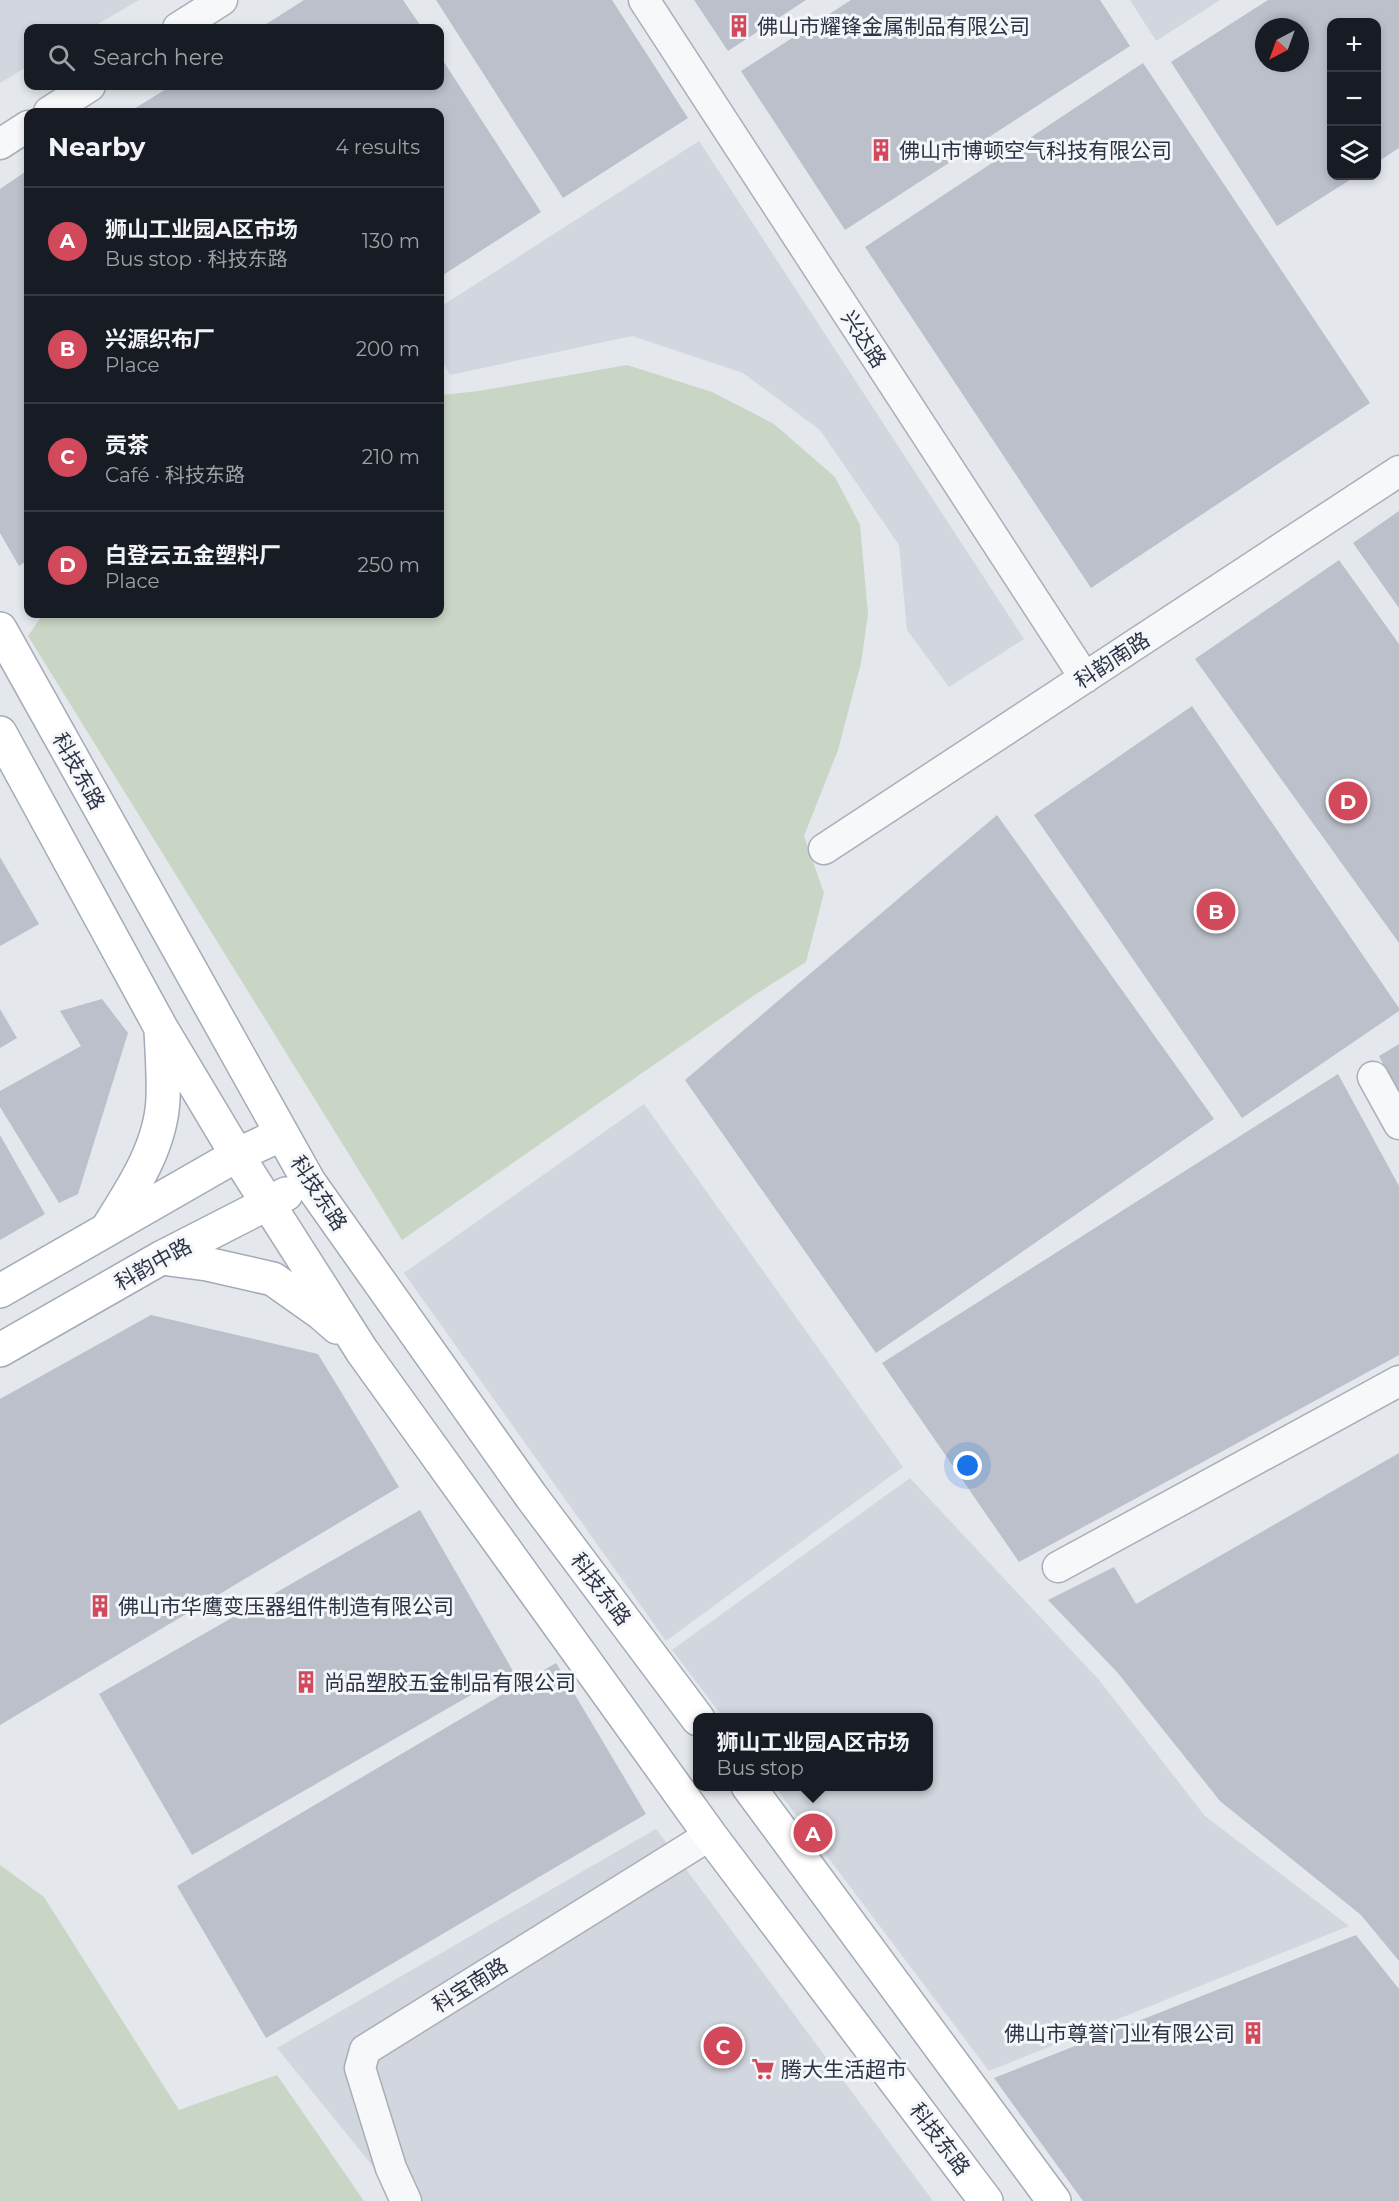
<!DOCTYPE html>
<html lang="en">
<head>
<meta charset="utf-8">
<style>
  :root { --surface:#171b24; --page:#242831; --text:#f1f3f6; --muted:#9ea1a6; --line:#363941; --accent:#d1495b }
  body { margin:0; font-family:Montserrat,"Noto Sans SC",sans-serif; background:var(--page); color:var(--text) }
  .controls { position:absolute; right:18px; top:18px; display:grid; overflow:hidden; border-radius:12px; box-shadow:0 3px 9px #0003 }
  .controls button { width:54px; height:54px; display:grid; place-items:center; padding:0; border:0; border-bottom:2px solid var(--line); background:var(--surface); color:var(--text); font:30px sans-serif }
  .compass { position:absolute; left:1255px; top:18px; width:54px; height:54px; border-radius:50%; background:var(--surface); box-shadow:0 3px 9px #0003; rotate:221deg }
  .you { position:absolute; left:968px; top:1466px; width:21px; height:21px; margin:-15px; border:4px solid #fff; border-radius:50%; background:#1a73e8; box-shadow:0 0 0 9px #1a73e833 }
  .badge { display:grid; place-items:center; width:39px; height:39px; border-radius:50%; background:var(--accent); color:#fff; font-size:20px; font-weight:700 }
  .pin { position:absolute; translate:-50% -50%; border:3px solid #fff; box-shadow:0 2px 6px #0006 }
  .popup { position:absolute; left:693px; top:1713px; width:240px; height:78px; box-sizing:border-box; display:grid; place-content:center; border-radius:12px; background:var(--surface); filter:drop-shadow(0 2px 4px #0005); font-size:20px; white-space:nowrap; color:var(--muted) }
  .popup b { font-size:22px; color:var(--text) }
  .popup::after { content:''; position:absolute; left:50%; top:100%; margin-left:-12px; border:12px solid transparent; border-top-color:var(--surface) }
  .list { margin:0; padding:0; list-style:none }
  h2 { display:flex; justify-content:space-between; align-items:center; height:78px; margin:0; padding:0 24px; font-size:26px }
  h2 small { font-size:20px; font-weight:400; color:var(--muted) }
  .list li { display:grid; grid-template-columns:39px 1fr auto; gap:18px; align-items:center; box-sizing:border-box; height:108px; padding:0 24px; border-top:2px solid var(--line) }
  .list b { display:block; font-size:22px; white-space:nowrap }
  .list p { margin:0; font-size:20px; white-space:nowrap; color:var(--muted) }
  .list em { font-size:20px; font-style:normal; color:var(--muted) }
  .icon { flex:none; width:33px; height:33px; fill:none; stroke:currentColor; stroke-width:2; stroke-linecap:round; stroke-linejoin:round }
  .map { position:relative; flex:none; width:1399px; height:2201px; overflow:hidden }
  .search { position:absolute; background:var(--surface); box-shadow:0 3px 9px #0003; left:24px; top:24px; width:420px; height:66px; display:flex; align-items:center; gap:15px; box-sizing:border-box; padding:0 21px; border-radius:12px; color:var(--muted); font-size:22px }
  .panel { position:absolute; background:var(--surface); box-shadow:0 3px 9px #0003; left:24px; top:108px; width:420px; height:510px; border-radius:12px }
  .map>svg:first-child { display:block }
  .built { fill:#d2d6de }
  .green { fill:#c9d6c5 }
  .building { fill:#bbc0ca; fill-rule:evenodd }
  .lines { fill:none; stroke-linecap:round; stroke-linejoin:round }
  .minor-casing { stroke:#a9aeb7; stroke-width:33 }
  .major-casing { stroke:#a3abb8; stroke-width:36 }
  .minor { stroke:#f7f8fa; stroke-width:30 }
  .major { stroke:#fff; stroke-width:33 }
  .labels { text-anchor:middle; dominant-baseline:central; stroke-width:6; stroke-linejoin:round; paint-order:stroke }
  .poi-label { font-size:21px; fill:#2b3445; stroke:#f4f6f9; text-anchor:start }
  .street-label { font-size:21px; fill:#2b3445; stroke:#f4f6f9 }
</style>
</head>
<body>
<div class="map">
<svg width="1399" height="2201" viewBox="0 0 1399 2201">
  <rect width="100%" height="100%" fill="#e4e7ec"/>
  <path class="built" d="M0 0H139L91 28H28V66L0 83Z
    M1130 0H1220L1156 41Z
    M699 141 1024 639 949 687 907 630 899 545 820 430 743 373 632 336 450 375 440 357V307Z
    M644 1104 903 1467 666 1641 404 1273Z
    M910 1478 1099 1680 1205 1816 1349 1926 989 2071 775 1787 928 1786V1718L723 1717 672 1650Z
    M656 1829 933 2201H398L371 2164 277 2048Z"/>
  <path class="green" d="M627 365 712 392 774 424 835 477 860 525 868 614 861 663 838 750 804 836 824 893 806 962 753 996 402 1240 28 636 43 614H440V395L479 391Z
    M0 1865 44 1897 179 2110 277 2075 364 2201H0Z"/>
  <path class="building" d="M304 0H403L422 28H260Z
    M436 0H612L688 118 563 198Z
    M694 0H806L728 51Z
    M851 0H1100L1130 46 845 230 741 71Z
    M1268 0H1399V148L1376 163V22H1332V176H1356L1277 226 1171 62ZM1264 27H1300V63H1264Z
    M440 56 541 212 440 277V112H129L171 86H440Z
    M1143 63 1370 403 1091 588 865 247Z
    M28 170V560L19 566 0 533V189Z
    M1399 511V608L1353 543Z
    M1339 560 1399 644V943L1195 659Z
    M1192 706 1399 1008V1011L1242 1118 1034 815Z
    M997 815 1214 1119 876 1353 685 1080Z
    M0 857 39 924 0 946Z
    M102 999 128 1033 78 1194 59 1203 0 1107V1091L81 1046 60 1011Z
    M0 1009 17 1038 0 1048Z
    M1399 1044V1094L1379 1056Z
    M1338 1074 1399 1186V1355L1019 1562 882 1363Z
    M0 1135 45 1214 0 1240Z
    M151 1315 318 1354 399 1487 0 1725V1399Z
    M1399 1453V1961L1361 1915 1220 1801 1117 1672 1048 1600 1114 1567 1136 1604Z
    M420 1510 513 1671 192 1855 99 1694Z
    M556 1663 646 1814 266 2038 177 1886Z
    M1356 1935 1399 1989V2201H1083L994 2078Z"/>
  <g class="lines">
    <g class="minor-casing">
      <path id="minor" d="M644 0 1085 678
        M178 28 222 0
        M49 112 90 86
        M0 144 28 126
        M824 849 1399 471
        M1373 1077 1399 1124
        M1058 1567 1399 1381
        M406 2201 391 2168 360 2068 365 2050 710 1835"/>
    </g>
    <g class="major-casing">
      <path id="major" d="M0 629 309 1182 531 1496 698 1719
        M0 733 161 1028 237 1155 362 1351 710 1835 986 2201
        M109 1226C133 1188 161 1146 163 1099 164 1076 162 1053 161 1030
        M161 1258 207 1264 273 1279 321 1313 337 1327
        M0 1291 237 1155 282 1134
        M0 1350 161 1258 286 1194
        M748 1786 1054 2201"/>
    </g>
    <use href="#minor" class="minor"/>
    <use href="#major" class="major"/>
  </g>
  <defs>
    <g id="building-bare" transform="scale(1.8)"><path d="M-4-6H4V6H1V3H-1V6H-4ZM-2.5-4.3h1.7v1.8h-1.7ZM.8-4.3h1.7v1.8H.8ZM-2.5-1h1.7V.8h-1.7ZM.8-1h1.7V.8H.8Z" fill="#d1495b" stroke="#f4f6f9" stroke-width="2.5" paint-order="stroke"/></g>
    <g id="supermarket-bare" transform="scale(1.8)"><path d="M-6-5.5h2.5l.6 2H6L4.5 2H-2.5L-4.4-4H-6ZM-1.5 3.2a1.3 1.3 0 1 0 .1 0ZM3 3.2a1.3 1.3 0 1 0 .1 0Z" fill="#d1495b" stroke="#f4f6f9" stroke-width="2.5" paint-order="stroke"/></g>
  </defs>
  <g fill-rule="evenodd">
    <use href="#building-bare" x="739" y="26"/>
    <use href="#building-bare" x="881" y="150"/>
    <use href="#building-bare" x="100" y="1606"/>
    <use href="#building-bare" x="306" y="1682"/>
    <use href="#building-bare" x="1253" y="2033"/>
    <use href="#supermarket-bare" x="763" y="2069"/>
  </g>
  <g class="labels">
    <g class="poi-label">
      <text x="757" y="26">佛山市耀锋金属制品有限公司</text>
      <text x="899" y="150">佛山市博顿空气科技有限公司</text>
      <text x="118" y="1606">佛山市华鹰变压器组件制造有限公司</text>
      <text x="324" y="1682">尚品塑胶五金制品有限公司</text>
      <text x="1235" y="2033" text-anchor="end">佛山市尊誉门业有限公司</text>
      <text x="781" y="2069">腾大生活超市</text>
    </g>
    <g class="street-label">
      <text transform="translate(864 339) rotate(57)">兴达路</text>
      <text transform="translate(1112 660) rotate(-33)">科韵南路</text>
      <text transform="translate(79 771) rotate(61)">科技东路</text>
      <text transform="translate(319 1193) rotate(57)">科技东路</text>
      <text transform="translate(153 1264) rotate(-29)">科韵中路</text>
      <text transform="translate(601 1589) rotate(53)">科技东路</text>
      <text transform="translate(470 1985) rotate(-32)">科宝南路</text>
      <text transform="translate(940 2139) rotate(53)">科技东路</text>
    </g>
  </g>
</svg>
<div class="controls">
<button>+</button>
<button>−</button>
<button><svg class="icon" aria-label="layers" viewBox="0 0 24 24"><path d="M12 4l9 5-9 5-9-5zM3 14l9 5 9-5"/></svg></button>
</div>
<svg class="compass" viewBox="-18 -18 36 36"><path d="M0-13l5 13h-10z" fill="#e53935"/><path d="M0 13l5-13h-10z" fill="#9ea1a6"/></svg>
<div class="you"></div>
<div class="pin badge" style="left:813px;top:1833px">A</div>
<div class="popup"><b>狮山工业园A区市场</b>Bus stop</div>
<div class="pin badge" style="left:1216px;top:911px">B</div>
<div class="pin badge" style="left:723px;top:2046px">C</div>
<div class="pin badge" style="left:1348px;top:801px">D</div>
<div class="search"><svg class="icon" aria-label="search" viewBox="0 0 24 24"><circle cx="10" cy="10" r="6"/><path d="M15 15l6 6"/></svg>Search here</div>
<section class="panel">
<h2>Nearby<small>4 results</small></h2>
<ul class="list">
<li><span class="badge">A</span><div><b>狮山工业园A区市场</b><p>Bus stop · 科技东路</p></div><em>130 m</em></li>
<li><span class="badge">B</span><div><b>兴源织布厂</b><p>Place</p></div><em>200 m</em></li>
<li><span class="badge">C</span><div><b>贡茶</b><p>Café · 科技东路</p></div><em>210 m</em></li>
<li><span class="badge">D</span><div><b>白登云五金塑料厂</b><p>Place</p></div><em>250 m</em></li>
</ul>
</section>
</div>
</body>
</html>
